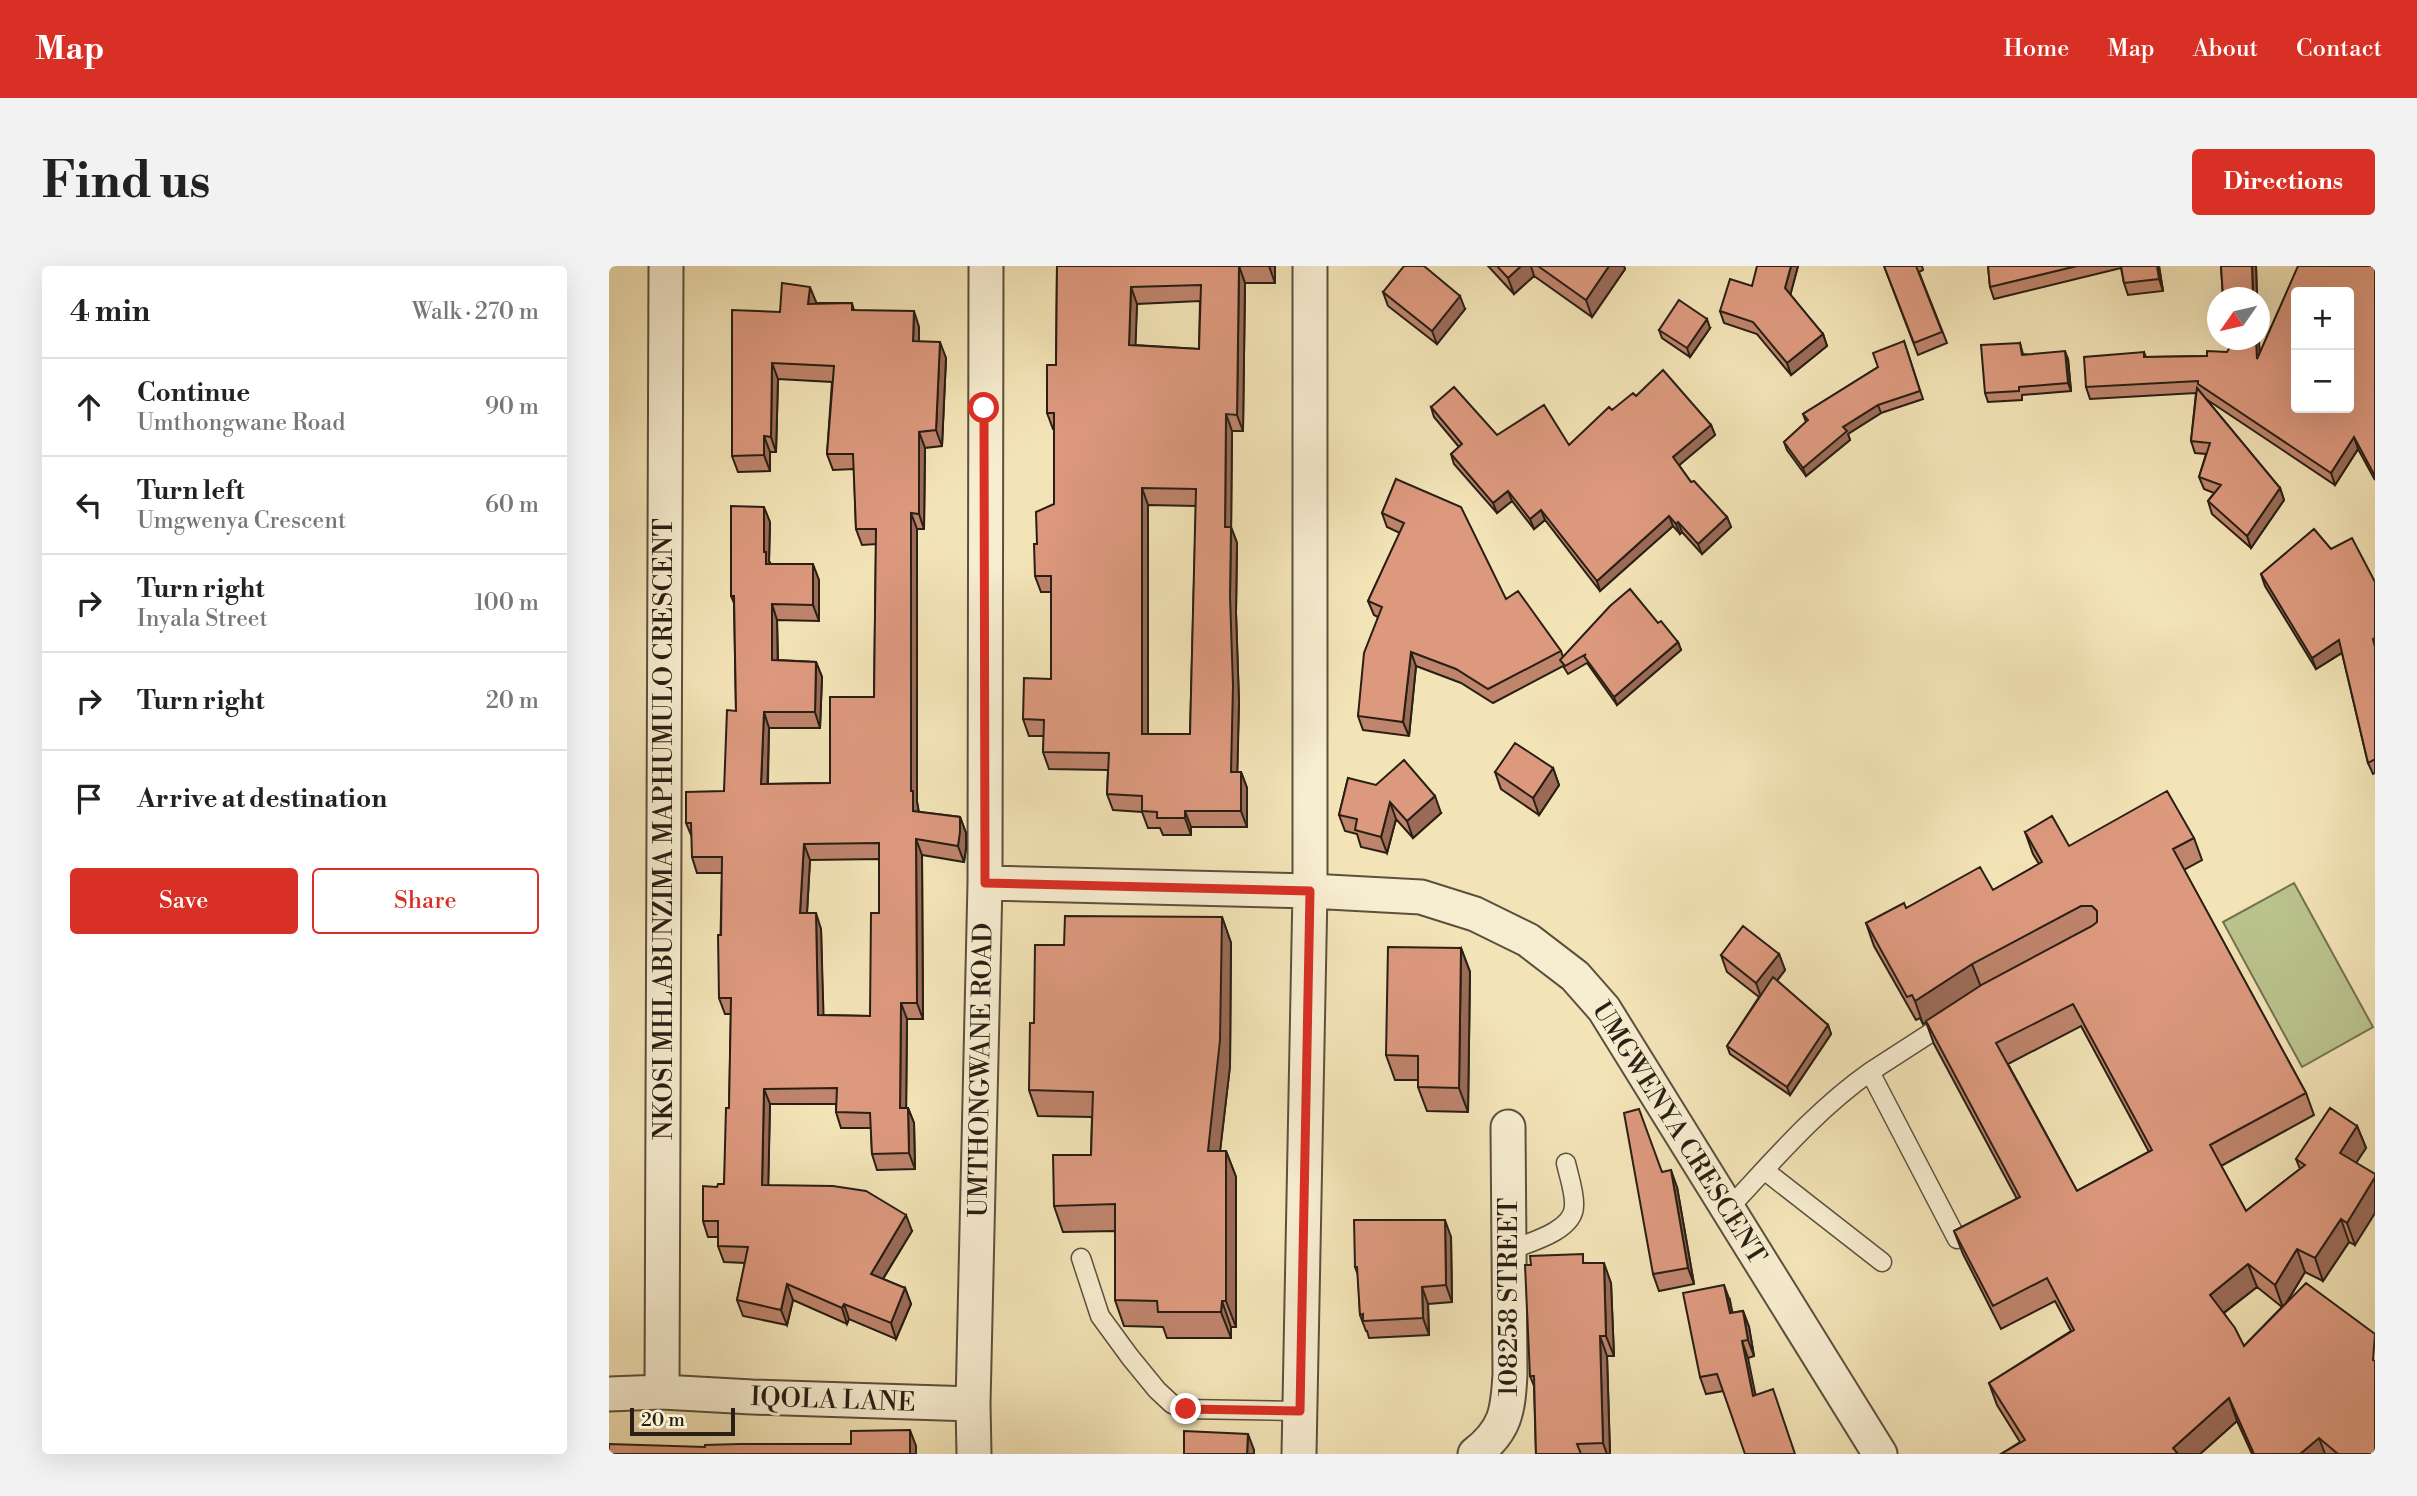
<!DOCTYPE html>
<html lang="en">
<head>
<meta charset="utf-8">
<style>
  :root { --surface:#fff; --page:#f2f2f2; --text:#222; --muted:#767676; --line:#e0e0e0; --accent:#d93025 }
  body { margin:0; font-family:"Libre Bodoni",serif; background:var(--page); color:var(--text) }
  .controls { position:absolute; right:21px; top:21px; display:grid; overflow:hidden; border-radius:7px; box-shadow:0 7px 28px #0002 }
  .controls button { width:63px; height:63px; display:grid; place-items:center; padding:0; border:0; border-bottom:2px solid var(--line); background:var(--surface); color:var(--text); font:35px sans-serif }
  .compass { position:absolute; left:1598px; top:21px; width:63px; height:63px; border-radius:50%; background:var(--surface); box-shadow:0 7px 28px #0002; rotate:236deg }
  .scale { position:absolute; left:21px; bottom:18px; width:105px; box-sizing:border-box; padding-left:7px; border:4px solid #291f14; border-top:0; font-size:19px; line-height:24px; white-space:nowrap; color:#291f14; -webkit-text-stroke:5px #f7edd0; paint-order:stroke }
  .stop { position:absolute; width:21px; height:21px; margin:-16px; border:5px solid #d93025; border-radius:50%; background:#fff }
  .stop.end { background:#d93025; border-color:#fff; box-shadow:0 2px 7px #0008 }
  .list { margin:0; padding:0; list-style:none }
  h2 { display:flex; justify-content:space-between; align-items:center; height:91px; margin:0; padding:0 28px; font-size:30px }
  h2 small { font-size:23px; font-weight:400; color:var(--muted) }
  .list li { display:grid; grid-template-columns:46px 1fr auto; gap:21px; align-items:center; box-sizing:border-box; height:98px; padding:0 28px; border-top:2px solid var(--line) }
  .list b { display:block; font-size:26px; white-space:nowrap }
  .list p { margin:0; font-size:23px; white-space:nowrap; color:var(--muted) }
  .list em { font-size:23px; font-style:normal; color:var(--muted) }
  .actions { display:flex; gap:14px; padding:21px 28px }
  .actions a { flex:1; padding:16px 0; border:2px solid var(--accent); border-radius:7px; text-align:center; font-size:24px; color:var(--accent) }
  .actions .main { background:var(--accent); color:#fff }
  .icon { flex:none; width:38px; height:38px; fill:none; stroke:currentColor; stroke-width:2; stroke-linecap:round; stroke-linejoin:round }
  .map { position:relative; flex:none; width:1766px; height:1188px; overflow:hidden; border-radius:7px }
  header { display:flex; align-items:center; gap:42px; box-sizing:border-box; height:98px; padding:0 35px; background:var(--accent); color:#fff }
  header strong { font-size:33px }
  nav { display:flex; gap:38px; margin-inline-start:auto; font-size:24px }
  .intro { display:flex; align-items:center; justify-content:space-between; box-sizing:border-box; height:168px; padding:0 42px }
  h1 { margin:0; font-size:49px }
  .button { padding:18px 32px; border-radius:7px; background:var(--accent); color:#fff; font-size:24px; font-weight:700 }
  main { display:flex; gap:42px; padding:0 42px }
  aside { flex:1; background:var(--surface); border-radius:7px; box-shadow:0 7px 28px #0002 }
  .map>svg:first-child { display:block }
  .grass { fill:#bbc48e; stroke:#727251; stroke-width:2 }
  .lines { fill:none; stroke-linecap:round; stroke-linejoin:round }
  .service-casing { stroke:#5c503d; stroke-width:21 }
  .minor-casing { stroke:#5c503d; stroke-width:37 }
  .service { stroke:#f7edd0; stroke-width:18 }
  .minor { stroke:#f7edd0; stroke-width:33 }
  .wall { fill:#be846c; stroke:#291f14; stroke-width:2; fill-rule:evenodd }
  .shaded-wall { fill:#9b6b58; stroke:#291f14; stroke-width:2 }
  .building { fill:#dd997e; stroke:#291f14; stroke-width:2; fill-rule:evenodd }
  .route { stroke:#d93025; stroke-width:9 }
  .labels { text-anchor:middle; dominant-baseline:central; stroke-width:6; stroke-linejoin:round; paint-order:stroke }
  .street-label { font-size:26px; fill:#291f14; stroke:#f7edd0 }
</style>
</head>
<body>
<header>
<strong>Map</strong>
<nav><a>Home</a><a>Map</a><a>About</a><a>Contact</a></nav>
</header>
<div class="intro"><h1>Find us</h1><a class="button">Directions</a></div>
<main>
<aside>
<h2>4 min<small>Walk · 270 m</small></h2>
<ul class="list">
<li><svg class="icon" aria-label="ahead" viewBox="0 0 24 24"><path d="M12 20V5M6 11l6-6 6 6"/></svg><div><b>Continue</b><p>Umthongwane Road</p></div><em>90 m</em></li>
<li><svg class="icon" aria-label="left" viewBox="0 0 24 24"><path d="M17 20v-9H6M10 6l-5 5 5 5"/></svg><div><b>Turn left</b><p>Umgwenya Crescent</p></div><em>60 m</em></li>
<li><svg class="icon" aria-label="right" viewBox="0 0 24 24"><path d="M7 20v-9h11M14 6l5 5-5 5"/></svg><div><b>Turn right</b><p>Inyala Street</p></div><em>100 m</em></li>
<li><svg class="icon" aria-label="right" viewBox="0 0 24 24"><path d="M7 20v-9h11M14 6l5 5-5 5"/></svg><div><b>Turn right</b></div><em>20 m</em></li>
<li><svg class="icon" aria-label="arrive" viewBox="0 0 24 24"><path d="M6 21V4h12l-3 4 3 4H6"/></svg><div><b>Arrive at destination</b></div></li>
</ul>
<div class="actions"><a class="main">Save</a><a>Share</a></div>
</aside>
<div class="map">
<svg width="1766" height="1188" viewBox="0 0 1766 1188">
  <rect width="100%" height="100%" fill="#f3e4b7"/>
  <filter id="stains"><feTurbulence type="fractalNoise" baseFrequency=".00286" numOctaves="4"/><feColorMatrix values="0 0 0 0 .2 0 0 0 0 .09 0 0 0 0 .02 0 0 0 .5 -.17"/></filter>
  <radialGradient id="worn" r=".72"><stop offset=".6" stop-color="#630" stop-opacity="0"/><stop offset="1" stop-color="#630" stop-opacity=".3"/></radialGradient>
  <path class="grass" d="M1685 617 1764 761 1693 801 1614 656Z"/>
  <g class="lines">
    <g class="service-casing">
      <path id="service" d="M1261 806 1340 755
        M1155 904 1273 996
        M1119 943C1164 895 1207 844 1261 806L1348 973
        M901 984C919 977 965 965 965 940 966 927 960 911 957 897
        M472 992 491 1050 521 1091 548 1124 563 1138 577 1143 691 1145"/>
    </g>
    <g class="minor-casing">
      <path id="minor" d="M376 617 701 625 812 631 866 648 919 674 966 710 995 743 1271 1188
        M53 1126 57 0
        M0 1128 53 1126 143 1131 364 1138
        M365 1188 364 1138 376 617 377 0
        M690 1188 701 625V0
        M866 1188C897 1164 899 1145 901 1108L899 861"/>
    </g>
    <use href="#service" class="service"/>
    <use href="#minor" class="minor"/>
  </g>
  <path class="wall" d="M448 0H666V17H636L634 165H623L622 261 628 277 627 347 630 436 628 506H632L638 522V561H582V569H554L551 562H539L533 546 504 544 498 528 499 504 440 503 434 486 435 470H420L414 453 442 413V326H432L426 310 428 278 445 238V163H444L438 147 447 99ZM591 35 590 83 526 79 528 38ZM539 239 587 240 581 468H539Z
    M879 0H1015L1016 3 983 51 925 10 905 28Z
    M1189 0 1181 29 1214 68 1218 80 1182 109 1148 68 1115 57 1111 45 1143 20Z
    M1275 0H1313L1314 4 1310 6 1338 77 1309 89Z
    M1379 0H1550L1554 25 1519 29 1515 17 1512 2 1385 33 1381 21Z
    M1612 0H1647L1648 32H1614Z
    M1766 0V214L1749 183 1726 219 1597 133 1671 222 1675 234 1642 282 1603 248 1599 235 1605 227 1595 223 1590 211 1597 188 1586 187 1582 175 1587 127 1481 133 1477 121 1535 86 1537 91 1598 90 1618 86 1651 85Z
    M774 26 856 43 828 78 779 40Z
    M207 36V37H243L245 44 310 61V75L337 92 333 180 316 182 315 263H308V536L310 546 351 551 357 567V582L355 596 313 589 314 753H298L297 842H299L305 857 306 903 268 904 263 888 262 862H232L227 846V838H161L159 919 303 965 274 1013 296 1022 302 1038 287 1073 240 1053 238 1058 184 1034 178 1059 134 1050 128 1034 136 997 115 996 109 980V971H99L94 955 108 921 115 918 120 842 122 748H116L110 732 113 607H88L83 591V571L77 557 115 525 127 445 125 337 122 330 161 256 160 295 162 298 210 314V355L168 354 169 394 207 396 213 411 211 462H160L159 518 221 517 265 431 267 278 253 279 247 263 245 203 224 204 218 188 223 116 169 113 167 186H161V205L129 206 123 190 171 46ZM270 593V647L261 750 214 749 212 663 198 647 201 594Z
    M1101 62 1081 91 1053 72 1050 64Z
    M1295 75 1314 133 1272 147 1239 168 1241 174 1197 210 1178 184 1175 176 1197 156 1194 148 1269 101Z
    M1411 77 1414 88 1459 93 1462 125 1413 129V134L1379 136 1376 127Z
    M1027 130 1102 159 1106 169 1070 199 1082 216 1118 251 1122 261 1093 288 1073 266 1071 268 1064 260 991 325 936 254 925 263 903 235 888 247 845 198 842 188 850 181 825 151 822 141 888 169 960 179 1003 144Z
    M787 213 897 333 952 385 954 391 1049 357 1069 376 1072 384 1008 439 978 397 959 408 954 400 884 437 852 417 807 400 800 470 754 464 749 450 769 351 765 349 759 335 791 267 778 261 773 247Z
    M1722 283 1766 316V507L1764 508 1759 497 1733 387 1707 403 1656 320 1652 308Z
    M944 502 950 519 930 549 892 523 886 506Z
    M739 512 832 547 804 572 787 553 778 587 752 581 748 568 736 565 730 549Z
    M1416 566 1460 580 1585 572 1593 594 1575 604 1697 827 1705 849 1612 900 1637 945 1691 903 1687 893 1748 860 1757 882 1747 897 1746 979 1740 976 1714 1015 1696 1006 1677 1038 1766 1188H1643L1628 1155 1591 1188H1392L1411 1176 1388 1139 1380 1117 1462 1065 1446 1035 1392 1063 1354 988 1345 965 1408 933 1325 778 1317 756 1314 758 1311 752 1307 754 1265 680 1257 657 1297 642 1384 624 1430 598 1424 588ZM1472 760 1540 886 1468 925 1399 798ZM1648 1021 1673 1041 1635 1080 1615 1047Z
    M613 651 622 677 621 800 611 885H617L627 911V1061H622V1072H558L554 1061 515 1060 506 1034V965L454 966 445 940 482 889 483 851 429 850 420 824 425 757 455 679Z
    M852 682 861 706 859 846 818 845 809 821V814H786L777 789Z
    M1170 688 1176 704 1168 715 1219 759 1222 768 1181 829 1121 788 1118 780 1150 731 1118 706 1112 689Z
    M1053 906 1068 921 1085 1018 1050 1025 1044 1008Z
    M842 971 843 1036 819 1038 820 1069 760 1072 758 1065H757L751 1049 749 1009 746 1001Z
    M977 997 1002 1017 1005 1090H998L1001 1188H927L925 1120 921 1110Z
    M1121 1035 1123 1047 1134 1045 1140 1061 1145 1090 1139 1092 1114 1125 1097 1128 1091 1111Z"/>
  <path class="shaded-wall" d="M630 0 636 17 634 165 628 149Z
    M660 0H666V17Z
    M912 0H922L925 10 905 28 899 12Z
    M1000 0H1015L1016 3 983 51 977 34Z
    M1182 0H1189L1180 34 1176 22Z
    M1548 0H1550L1554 25 1550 13Z
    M1643 0H1647L1648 32H1645L1644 29Z
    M201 21 207 36 205 53 199 38Z
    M522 21 528 38 526 95 520 79Z
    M851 30 856 43 828 78 823 65Z
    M305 45 310 61V91L304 75Z
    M1098 53 1101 62 1081 91 1078 82Z
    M1214 68 1218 80 1182 109 1178 97Z
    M1647 74H1650L1652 105 1648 93Z
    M331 76 337 92 333 180 327 164Z
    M1456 85 1459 93 1462 125 1459 117Z
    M163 97 169 113 167 186 162 171Z
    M1269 139 1272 147 1239 168 1241 174 1197 210 1194 202 1234 161Z
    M617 148 623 165 622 277 616 261Z
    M1102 159 1106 169 1068 201 1064 191Z
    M310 166 316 182 315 263 310 248Z
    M155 170 161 186V205L155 189Z
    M1745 171 1749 183 1726 219 1722 207Z
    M533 222 539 239V484L533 468Z
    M1671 222 1675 234 1642 282 1638 270Z
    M899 225 903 235 888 247 884 237Z
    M155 241 161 256 160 295 163 302 157 298 155 286Z
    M932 244 936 254 925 263 921 253Z
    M302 247 308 263V536L309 541 310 561 304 545 302 525Z
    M1060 250 1064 260 991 325 988 315Z
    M1118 251 1122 261 1093 288 1089 278Z
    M1069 256 1073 266 1071 268 1067 258Z
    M622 261 628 277 627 347 630 436 628 522 622 506 621 330Z
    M204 298 210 314V355L204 339Z
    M163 338 168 354 169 410 163 394Z
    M1730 374 1734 386 1707 403 1703 392Z
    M1069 376 1072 384 1008 439 1005 431Z
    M802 386 807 400 800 470 794 456Z
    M207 396 213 411 211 462 206 446Z
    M155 446 160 462 158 533 152 518Z
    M944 502 950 519 930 549 924 532Z
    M632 506 638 522V561L632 545Z
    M826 530 832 547 804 572 798 555Z
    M781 536 787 553 778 587 772 571Z
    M576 545 582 561V569L576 552Z
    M351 551 357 567V582L355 596 349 580Z
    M307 573 313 589 314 753 308 737Z
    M195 578 201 594 197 663 191 647Z
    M207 647 212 663 215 765 209 749Z
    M613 651 622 677 621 800 608 911 599 885Z
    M852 682 861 706 859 846 850 822Z
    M1170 688 1176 704 1153 734 1147 717Z
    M1363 698 1372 721 1314 758 1306 735Z
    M292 737 298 753 297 858 291 842Z
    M1219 759 1222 768 1181 829 1178 821Z
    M155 823 161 838 159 934 153 919Z
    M299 842 305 857 306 903 300 887Z
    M1748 860 1757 882 1739 909 1731 887Z
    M617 885 627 911V1061L617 1035Z
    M1062 904 1068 921 1085 1018 1079 1002Z
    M1766 911V947L1746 979 1738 957Z
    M297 949 303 965 267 1024 262 1008Z
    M1732 953 1740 976 1714 1015 1706 992Z
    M836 954 842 971 843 1036 837 1019Z
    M1688 983 1696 1006 1674 1042 1666 1019Z
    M995 997 1002 1017 1005 1090 997 1070Z
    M1639 998 1648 1021 1609 1051 1601 1029Z
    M178 1018 184 1034 178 1059 172 1044Z
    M1115 1019 1121 1035 1127 1064 1121 1047Z
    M813 1021 819 1038 820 1069 814 1052Z
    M296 1022 302 1038 287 1073 282 1057Z
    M613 1035 622 1061V1072L612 1046Z
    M235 1038 240 1053 238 1058 233 1042Z
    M1134 1045 1140 1061 1145 1090 1139 1074Z
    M991 1070 998 1090 1001 1188H998L994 1177Z
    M1133 1075 1139 1092 1150 1146 1144 1130Z
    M1620 1132 1628 1155 1591 1188H1567L1564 1182Z
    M301 1164 307 1180V1188H301Z
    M639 1168 645 1184V1188H638Z
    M1710 1172 1716 1188H1691Z"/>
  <path class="building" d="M448 0H660H630L628 149 617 148 616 261H622L621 330 624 420 622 506H632V545H576V552H548V546L533 545V530L498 528 500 487 434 486 435 454 414 453 415 412 442 413V310H426L425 278H428L427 246 445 238V147H438V99H447ZM592 19 590 83 520 79 522 21ZM533 222 587 223 581 468H533Z
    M795 0H815L851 30 823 65 774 26Z
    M888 0H912L899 12Z
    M929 0H1000L977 34Z
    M1148 0H1182L1176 22 1214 68 1178 97 1144 56 1111 45 1121 13 1143 20Z
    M1275 0H1307L1333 66 1305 77Z
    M1379 0H1468L1381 21Z
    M1512 0H1548L1550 13 1515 17Z
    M1612 0H1643L1644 29 1614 31Z
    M1689 0H1766V210L1745 171 1722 207 1589 118V115L1477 121 1475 91 1535 86V91L1598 90V85L1618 86 1625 74H1647L1648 93ZM1687 26H1740V142H1687Z
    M173 17 201 21 199 38 243 37V44L305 45 304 75 331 76 327 164 310 166V248L302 247V525H304V545L351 551V566L349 580 307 573 308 737H292L291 842H299L300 887 263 888 261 847 227 846 228 822 155 823 153 919 224 920 257 925 297 949 262 1008 296 1022 282 1057 235 1038 233 1042 178 1018 172 1044 128 1034 139 981 109 980V955H94V920L108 921 109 918H115L117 842H120L122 732H110L109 669H112L113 591H83L82 557H77V526L115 525 118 444 127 445 125 330H122V240L155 241V286H157V298H204V339L163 338V394L207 396 206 446H155L152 518 221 517V431H265L267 263H247L244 188H218L225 100 163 97 162 171 155 170V189L123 190V44L171 46ZM270 577V647H262L261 750 209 749 207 647H191L195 578Z
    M1070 34 1098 53 1078 82 1050 64Z
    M1295 75 1311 125 1269 139 1234 161 1238 165 1194 202 1175 176 1199 154 1194 148 1269 101 1264 87Z
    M1411 77 1413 89 1456 85 1459 117 1410 121V125L1376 127 1372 79Z
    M1054 104 1102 159 1064 191 1082 216 1085 215 1118 251 1089 278 1069 256 1067 258 1060 250 988 315 932 244 921 253 899 225 884 237 842 188 853 178 822 141 845 121 888 169 935 139 960 179 1000 141 1003 144 1024 127 1027 130Z
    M1588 122 1671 222 1638 270 1599 235 1612 219 1590 211 1601 177 1582 175Z
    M787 213 852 241 897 333 909 325 952 385 879 423 847 403 802 386 794 456 749 450 755 387 773 341 759 335 795 257 773 247Z
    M1705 263 1722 283 1743 272 1766 316V372L1764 373 1766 381V493L1759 497 1730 374 1703 392 1652 308Z
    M1021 323 1049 357 1052 355 1069 376 1005 431 975 390 977 388 956 400 951 394 1001 340Z
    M906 477 944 502 924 532 886 506Z
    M795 494 826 530 798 555 781 536 772 571 746 564 748 553 730 549 739 512 767 519Z
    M1558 525 1585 572 1564 583 1697 827 1601 879 1637 945 1696 899 1687 893 1721 842 1748 860 1731 887 1766 908V911L1738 957 1732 953 1706 992 1688 983 1666 1019 1639 998 1601 1029 1626 1062 1635 1080 1697 1017 1766 1068 1764 1094 1766 1095V1188H1729L1710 1172 1691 1188H1645L1620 1132 1564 1182 1569 1188H1392L1416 1174 1380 1117 1465 1064 1438 1012 1384 1040 1345 965 1411 931 1317 755 1374 718 1483 660 1488 656V645L1483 640H1472L1363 698 1306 735 1303 729 1298 731 1257 657 1295 637 1297 642 1371 601 1384 624 1433 596 1416 566 1443 550 1460 580ZM1464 738 1543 884 1468 925 1387 777Z
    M456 650 613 651 611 774 599 885H617V1035H613L612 1046H549L548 1035 506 1034V938L445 940 444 889H482L484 826 420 824 421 757H425L426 679H455Z
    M1134 660 1170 688 1147 717 1112 689Z
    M779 681 852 682 850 822 809 821V790L777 789Z
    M1164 711 1219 759 1178 821 1118 780Z
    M1030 843 1053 906 1062 904 1079 1002 1044 1008 1015 847Z
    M745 954H836L837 1019 813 1021 814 1052 754 1055V1048L751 1049 748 1001H746Z
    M974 988V997H995L997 1070H991L994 1177 968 1178 972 1188H927L925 1110H921L916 999H922L921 990Z
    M1115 1019 1121 1047 1134 1045 1139 1074 1133 1075 1144 1130 1164 1123 1186 1188H1136L1108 1108 1091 1111 1074 1027Z
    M301 1164V1188H0V1178L96 1181V1179L131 1178H242V1165Z
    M575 1165 639 1168 638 1188H575Z"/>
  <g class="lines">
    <path class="route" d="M375 142 376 617 701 625 691 1145 577 1143"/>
  </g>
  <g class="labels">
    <g class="street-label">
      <text transform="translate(55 563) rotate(-90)">NKOSI MHLABUNZIMA MAPHUMULO CRESCENT</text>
      <text transform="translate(372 804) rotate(-89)">UMTHONGWANE ROAD</text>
      <text transform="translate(1070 867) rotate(58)">UMGWENYA CRESCENT</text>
      <text transform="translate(900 1031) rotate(-90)">108258 STREET</text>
      <text transform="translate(224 1134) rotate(2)">IQOLA LANE</text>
    </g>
  </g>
  <rect width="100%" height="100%" filter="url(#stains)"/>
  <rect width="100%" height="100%" fill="url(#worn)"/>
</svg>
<div class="controls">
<button>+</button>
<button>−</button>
</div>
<svg class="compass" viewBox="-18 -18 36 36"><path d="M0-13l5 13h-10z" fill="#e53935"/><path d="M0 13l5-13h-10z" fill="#767676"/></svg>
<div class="scale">20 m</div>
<div class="stop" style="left:375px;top:142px"></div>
<div class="stop end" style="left:577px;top:1143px"></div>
</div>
</main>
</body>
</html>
